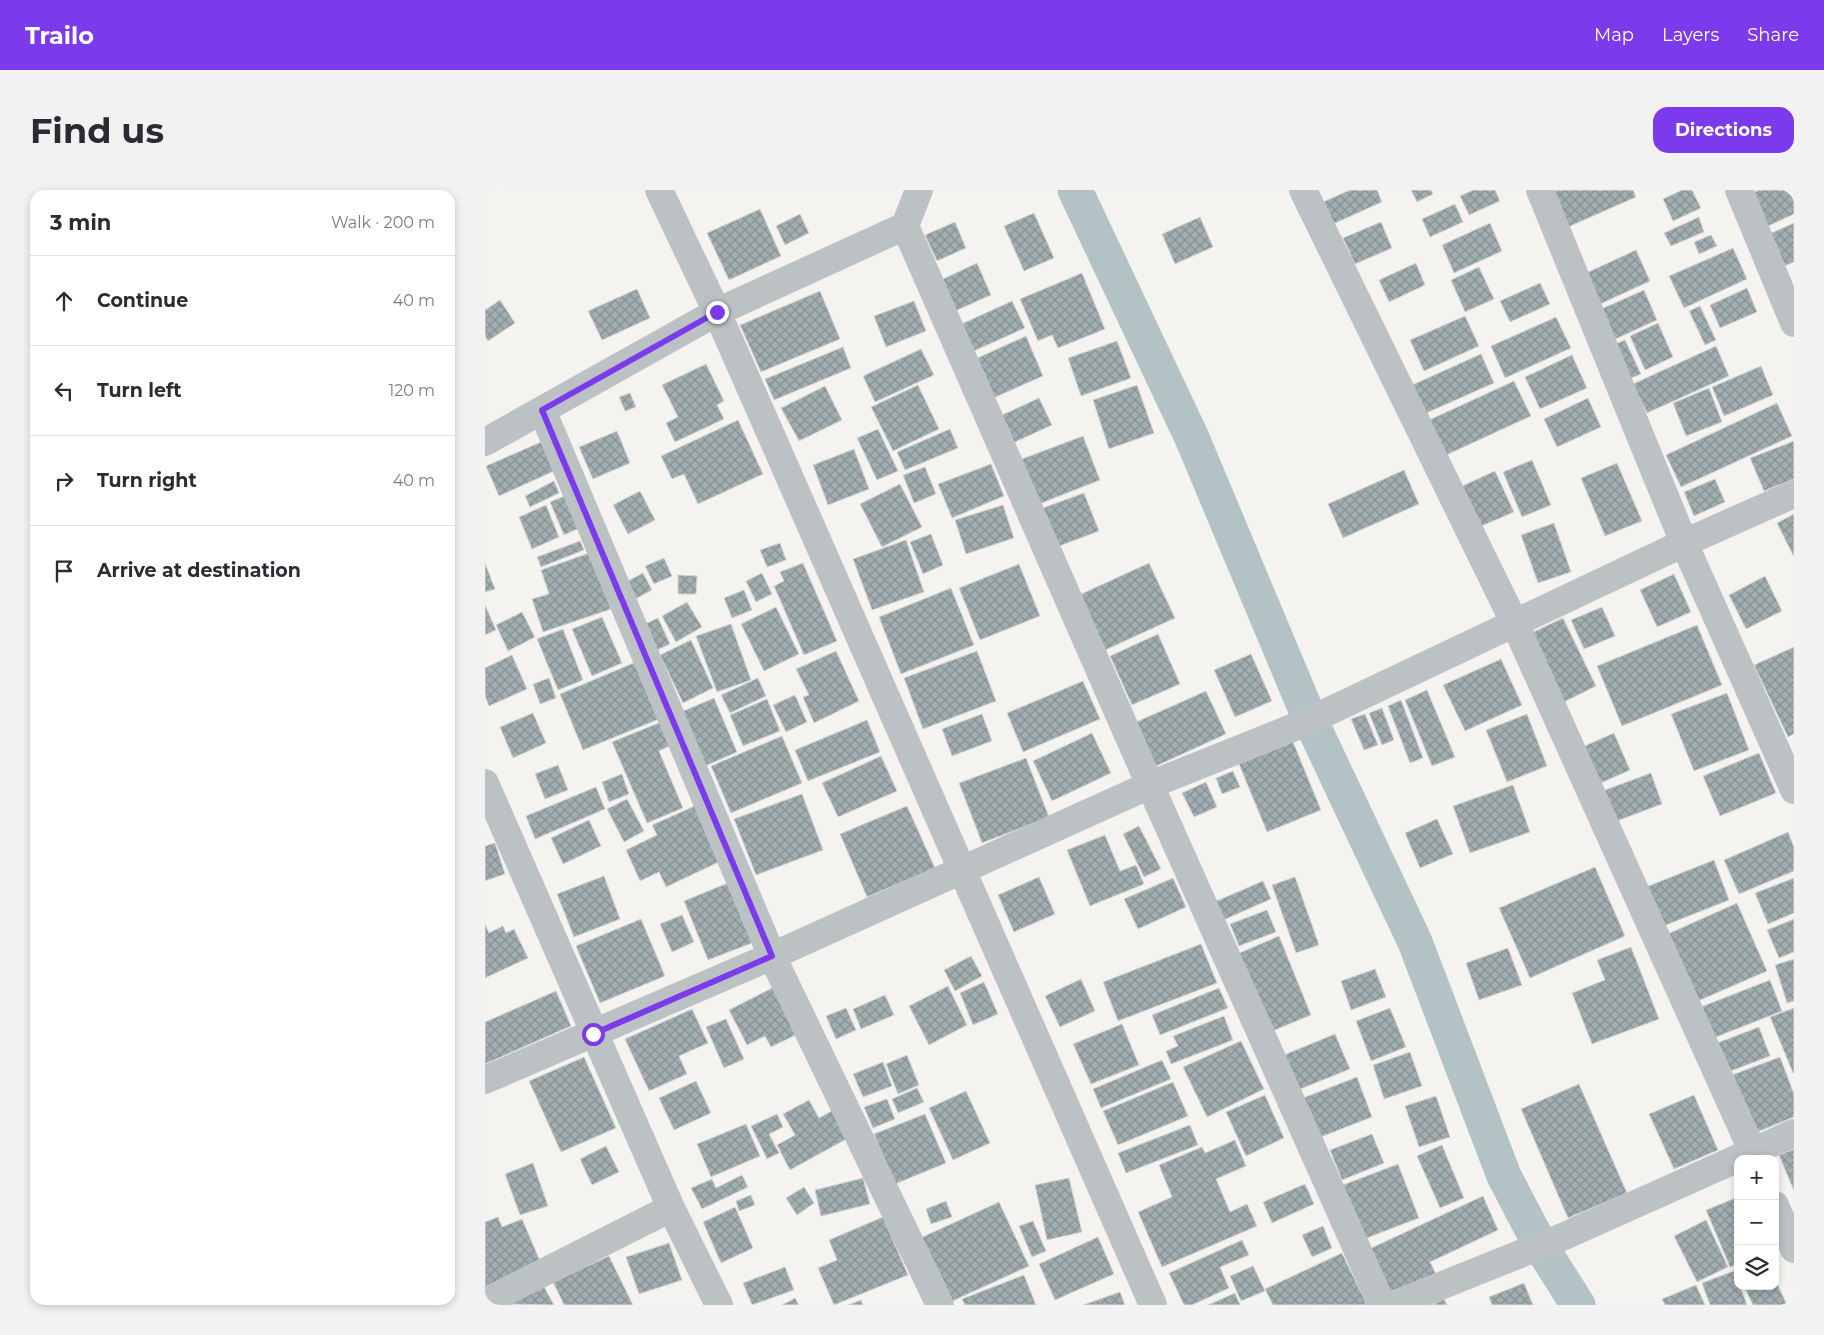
<!DOCTYPE html>
<html lang="en">
<head>
<meta charset="utf-8">
<style>
  :root { --surface:#fff; --page:#f2f2f3; --text:#2b2b33; --muted:#7c7c81; --line:#e1e1e2; --accent:#7c3aed }
  body { margin:0; font-family:Montserrat,sans-serif; background:var(--page); color:var(--text) }
  .controls { position:absolute; right:15px; bottom:15px; display:grid; overflow:hidden; border-radius:10px; box-shadow:0 2px 8px #0003 }
  .controls button { width:45px; height:45px; display:grid; place-items:center; padding:0; border:0; border-bottom:1px solid var(--line); background:var(--surface); color:var(--text); font:25px sans-serif }
  .stop { position:absolute; width:15px; height:15px; margin:-11px; border:4px solid #7c3aed; border-radius:50%; background:#fff }
  .stop.end { background:#7c3aed; border-color:#fff; box-shadow:0 1px 5px #0008 }
  .list { margin:0; padding:0; list-style:none }
  h2 { display:flex; justify-content:space-between; align-items:center; height:65px; margin:0; padding:0 20px; font-size:21px }
  h2 small { font-size:16px; font-weight:400; color:var(--muted) }
  .list li { display:grid; grid-template-columns:32px 1fr auto; gap:15px; align-items:center; box-sizing:border-box; height:90px; padding:0 20px; border-top:1px solid var(--line) }
  .list b { display:block; font-size:19px; white-space:nowrap }
  .list em { font-size:16px; font-style:normal; color:var(--muted) }
  .icon { flex:none; width:28px; height:28px; fill:none; stroke:currentColor; stroke-width:2; stroke-linecap:round; stroke-linejoin:round }
  .map { position:relative; flex:none; width:1309px; height:1115px; overflow:hidden; border-radius:15px }
  header { display:flex; align-items:center; gap:30px; box-sizing:border-box; height:70px; padding:0 25px; background:var(--accent); color:#fff }
  header strong { font-size:24px }
  nav { display:flex; gap:28px; margin-inline-start:auto; font-size:18px }
  .intro { display:flex; align-items:center; justify-content:space-between; box-sizing:border-box; height:120px; padding:0 30px }
  h1 { margin:0; font-size:35px }
  .button { padding:12px 22px; border-radius:15px; background:var(--accent); color:#fff; font-size:18px; font-weight:700 }
  main { display:flex; gap:30px; padding:0 30px }
  aside { flex:1; background:var(--surface); border-radius:15px; box-shadow:0 2px 8px #0003 }
  .map>svg:first-child { display:block }
  .lines { fill:none; stroke-linecap:round; stroke-linejoin:round }
  .canal { stroke:#b3c2c4; stroke-width:35 }
  .building { fill:url(#building-cross-hatch); stroke:#d5d4d2 }
  .minor { stroke:#bcc1c3; stroke-width:28 }
  .route { stroke:#7c3aed; stroke-width:6 }
</style>
</head>
<body>
<header>
<strong>Trailo</strong>
<nav><a>Map</a><a>Layers</a><a>Share</a></nav>
</header>
<div class="intro"><h1>Find us</h1><a class="button">Directions</a></div>
<main>
<aside>
<h2>3 min<small>Walk · 200 m</small></h2>
<ul class="list">
<li><svg class="icon" aria-label="ahead" viewBox="0 0 24 24"><path d="M12 20V5M6 11l6-6 6 6"/></svg><div><b>Continue</b></div><em>40 m</em></li>
<li><svg class="icon" aria-label="left" viewBox="0 0 24 24"><path d="M17 20v-9H6M10 6l-5 5 5 5"/></svg><div><b>Turn left</b></div><em>120 m</em></li>
<li><svg class="icon" aria-label="right" viewBox="0 0 24 24"><path d="M7 20v-9h11M14 6l5 5-5 5"/></svg><div><b>Turn right</b></div><em>40 m</em></li>
<li><svg class="icon" aria-label="arrive" viewBox="0 0 24 24"><path d="M6 21V4h12l-3 4 3 4H6"/></svg><div><b>Arrive at destination</b></div></li>
</ul>
</aside>
<div class="map">
<svg width="1309" height="1115" viewBox="0 0 1309 1115">
  <defs>
    <pattern id="building-cross-hatch" width="8" height="8" patternUnits="userSpaceOnUse" patternTransform="scale(1.25)"><rect width="8" height="8" fill="#a2adb0"/><path d="M0 0l8 8M0 8l8-8" fill="none" stroke="#879294"/></pattern>
  </defs>
  <rect width="100%" height="100%" fill="#f4f3ef"/>
  <g class="lines">
    <path class="canal" d="M590 0 707 248 823 525 930 752 1019 986 1055 1055 1093 1115"/>
  </g>
  <path class="building" d="M865 0H892L897 12 848 34 838 12Z
    M926 0H946L948 4 932 12Z
    M988 0H1010L1015 11 984 25 975 6Z
    M1073 0H1148L1151 7 1083 37 1067 3Z
    M1197 0H1207L1216 18 1188 31 1178 9Z
    M1274 0H1309V24L1281 37 1265 4Z
    M970 14 978 32 945 47 937 29Z
    M275 19 296 66 244 90 222 43Z
    M549 23 569 68 539 81 519 36Z
    M315 24 324 43 300 55 291 36Z
    M715 27 728 57 690 74 677 44Z
    M1214 27 1219 42 1186 56 1179 43Z
    M470 32 481 58 452 71 440 45Z
    M896 32 907 58 870 74 858 48Z
    M1005 33 1017 61 969 83 957 55Z
    M1309 33V72L1294 78 1280 46Z
    M1226 45 1232 56 1214 64 1209 52Z
    M1248 58 1262 89 1199 118 1184 86Z
    M1151 60 1165 91 1111 116 1097 85Z
    M492 73 506 105 468 122 454 91Z
    M931 73 940 95 904 112 894 90Z
    M994 77 1009 109 980 122 966 90Z
    M597 83 620 139 573 158 567 145 553 151 535 109Z
    M1055 93 1065 114 1025 132 1015 111Z
    M1262 98 1272 122 1235 138 1225 115Z
    M152 99 165 128 117 150 103 121Z
    M1159 100 1172 130 1126 151 1112 121Z
    M335 101 355 149 276 182 255 135Z
    M15 110 30 133 3 151 0 146V120Z
    M429 111 441 141 401 157 389 126Z
    M527 111 540 138 482 164 470 137Z
    M1215 116 1231 150 1220 155 1204 121Z
    M980 126 994 156 939 181 925 150Z
    M1071 127 1086 158 1020 188 1006 156Z
    M1173 133 1188 167 1160 180 1145 146Z
    M541 146 558 186 506 209 488 170Z
    M1140 150 1156 184 1144 189 1128 155Z
    M632 151 646 188 596 206 583 168Z
    M1231 156 1244 186 1162 223 1148 194Z
    M358 157 366 178 289 210 280 189Z
    M436 159 449 185 390 212 378 186Z
    M996 164 1009 193 939 224 925 196Z
    M1087 165 1102 198 1055 219 1040 187Z
    M221 174 239 211 232 215 239 229 190 252 181 233 193 227 177 195Z
    M1276 176 1288 205 1239 226 1227 197Z
    M1029 191 1046 226 959 266 942 231Z
    M433 195 454 239 408 261 386 217Z
    M652 195 669 243 624 259 608 210Z
    M340 196 357 230 314 251 296 218Z
    M1224 198 1237 232 1201 246 1188 213Z
    M145 203 151 217 140 221 134 207Z
    M554 208 567 235 528 253 515 226Z
    M1103 208 1116 237 1072 257 1059 229Z
    M1292 213 1307 246 1196 297 1181 265Z
    M253 230 278 284 213 314 199 284 187 289 176 266Z
    M393 239 413 281 392 290 372 248Z
    M465 239 473 258 420 280 412 262Z
    M132 241 145 273 108 289 94 257Z
    M598 246 615 290 554 314 537 269Z
    M1309 251V289L1279 301 1265 268Z
    M56 252 69 281 14 306 1 276Z
    M369 259 384 299 343 315 328 275Z
    M1047 270 1066 315 1037 327 1018 282Z
    M1132 273 1157 331 1120 346 1096 288Z
    M506 274 519 306 467 328 453 294Z
    M440 277 451 304 429 313 418 285Z
    M919 280 934 314 858 348 843 314Z
    M1010 281 1029 322 994 337 975 297Z
    M1230 289 1240 312 1209 326 1199 302Z
    M69 291 74 303 45 317 40 306Z
    M415 294 437 337 397 357 375 314Z
    M155 301 170 330 143 344 128 315Z
    M599 303 614 341 569 358 555 319Z
    M80 306 94 338 79 345 65 312Z
    M61 315 74 347 47 359 34 327Z
    M518 315 529 348 481 364 470 330Z
    M1309 324V367L1292 333Z
    M1069 333 1086 382 1053 393 1036 345Z
    M446 344 458 375 438 384 425 352Z
    M421 350 439 402 387 420 368 369Z
    M95 351 99 360 56 377 52 367Z
    M295 353 301 370 282 377 275 360Z
    M107 362 126 419 58 442 47 409 64 404 56 380Z
    M179 368 187 386 169 394 160 376Z
    M0 373 10 399 0 402Z
    M318 373 352 451 319 465 289 396 299 391 295 382Z
    M664 373 690 428 618 461 592 406Z
    M534 374 555 426 495 450 474 398Z
    M158 383 167 400 150 409 141 392Z
    M277 383 287 404 271 412 261 391Z
    M1189 384 1206 422 1172 437 1155 400Z
    M193 385 212 386 211 404H193Z
    M1280 386 1297 421 1261 439 1244 405Z
    M466 398 489 455 416 484 394 427Z
    M259 400 267 420 247 428 239 408Z
    M202 412 217 437 191 452 177 426Z
    M0 415 11 440 0 445Z
    M291 417 314 464 279 481 256 434Z
    M1117 417 1130 446 1099 459 1086 430Z
    M37 422 50 447 23 461 11 435Z
    M117 427 137 473 107 486 87 439Z
    M173 428 185 454 172 460 160 434Z
    M1078 428 1111 496 1073 515 1040 446Z
    M246 434 266 490 232 502 211 446Z
    M1212 435 1237 495 1137 536 1112 476Z
    M78 439 98 490 73 500 52 449Z
    M673 444 695 494 647 515 625 466Z
    M206 450 228 498 198 513 175 465Z
    M1309 457V544L1303 547 1269 475Z
    M351 461 374 511 329 533 318 507 324 505 311 479Z
    M492 461 511 511 438 539 419 488Z
    M766 464 787 511 750 527 729 480Z
    M27 465 42 499 4 516 0 506V478Z
    M1016 469 1037 515 980 541 958 495Z
    M151 472 174 529 98 560 75 504Z
    M64 488 71 508 55 514 48 494Z
    M273 488 281 506 245 523 236 505Z
    M598 491 615 529 538 562 522 523Z
    M942 500 970 567 947 576 920 510Z
    M721 501 741 544 669 577 649 533Z
    M1242 503 1264 560 1209 581 1186 524Z
    M310 505 322 532 301 542 288 515Z
    M229 508 252 562 220 576 196 522Z
    M282 509 295 541 258 556 245 525Z
    M916 510 938 568 925 573 903 516Z
    M897 518 909 550 897 555 884 523Z
    M48 523 61 553 28 568 15 537Z
    M497 524 507 551 467 566 457 539Z
    M880 524 893 555 879 560 866 529Z
    M1042 524 1062 576 1022 592 1001 540Z
    M382 530 395 562 323 591 310 560Z
    M176 532 186 555 174 561 198 618 162 633 127 552Z
    M607 543 626 583 567 611 548 571Z
    M1129 543 1145 580 1109 596 1093 559Z
    M297 546 317 593 246 623 226 576Z
    M808 552 836 620 782 642 754 574Z
    M1274 563 1291 603 1235 626 1218 586Z
    M396 566 412 601 353 627 337 593Z
    M541 568 564 627 497 653 474 593Z
    M73 575 83 600 60 609 50 584Z
    M748 581 755 597 737 604 731 588Z
    M1166 583 1177 614 1124 634 1112 603Z
    M137 584 144 604 124 612 117 592Z
    M721 592 732 617 709 627 697 603Z
    M1028 595 1045 642 985 663 968 616Z
    M111 597 120 619 50 649 41 626Z
    M317 604 338 660 271 685 249 629Z
    M142 609 159 641 139 652 122 619Z
    M212 615 238 670 181 697 174 682 155 691 141 660 172 645 167 635Z
    M422 616 450 678 382 707 355 644Z
    M952 629 968 664 935 678 920 643Z
    M104 630 116 656 78 674 66 648Z
    M654 636 676 679 659 687 638 644Z
    M1303 642 1309 657V681L1254 704 1239 670Z
    M620 645 635 681 651 675 659 694 605 716 582 660Z
    M10 653 20 684 0 691V656Z
    M1229 670 1244 710 1171 739 1156 699Z
    M1110 677 1140 746 1045 788 1014 718Z
    M119 686 135 729 89 747 72 704Z
    M554 687 570 724 529 742 513 705Z
    M810 687 834 755 811 763 787 695Z
    M688 688 701 717 653 739 639 709Z
    M1309 688V723L1283 734 1270 703Z
    M778 691 786 709 736 731 727 713Z
    M243 693 267 753 223 770 199 711Z
    M1252 713 1282 781 1206 814 1176 747Z
    M782 720 791 742 754 756 745 734Z
    M197 725 209 752 187 762 175 734Z
    M156 729 180 786 115 813 91 756Z
    M1309 729V762L1294 768 1282 740Z
    M0 734 4 743 18 736 21 743 29 739 43 768 0 788Z
    M794 746 826 825 785 842 752 764Z
    M716 754 732 793 633 831 618 792Z
    M1146 757 1174 829 1107 854 1087 803 1120 790 1112 770Z
    M1023 758 1037 795 994 810 981 773Z
    M486 766 497 786 470 801 459 780Z
    M1309 769V811L1302 813 1290 775Z
    M890 779 901 807 866 820 856 791Z
    M596 789 610 821 575 837 560 806Z
    M1285 790 1297 821 1221 851 1208 820Z
    M499 792 513 824 488 835 475 803Z
    M291 796 315 843 286 857 280 846 262 855 244 820Z
    M463 796 482 835 444 855 424 816Z
    M734 798 743 818 675 845 667 825Z
    M71 801 86 836 0 874V832Z
    M400 805 409 825 376 839 368 819Z
    M361 818 371 840 351 849 341 826Z
    M905 818 921 857 886 871 871 831Z
    M1309 818V883H1308L1285 827Z
    M207 819 223 853 194 866 202 884 164 901 140 849Z
    M739 826 748 850 686 874 681 861 693 856 688 846Z
    M241 829 259 869 239 878 221 837Z
    M637 834 654 875 606 894 588 854Z
    M1274 837 1285 866 1238 884 1227 855Z
    M850 844 865 879 813 900 799 865Z
    M756 851 779 899 722 927 698 877Z
    M925 862 937 896 899 909 888 875Z
    M422 865 434 895 413 904 401 874Z
    M99 867 131 938 76 962 44 891Z
    M1295 867 1309 904V927L1267 944 1244 886Z
    M677 870 686 889 616 918 608 899Z
    M398 872 407 896 378 907 368 884Z
    M872 887 887 927 833 948 818 908Z
    M211 891 226 923 189 940 174 908Z
    M688 892 703 926 633 955 618 921Z
    M1094 894 1142 1003 1083 1028 1036 919Z
    M432 898 439 912 413 923 407 909Z
    M481 901 505 953 468 970 444 918Z
    M780 905 799 948 761 966 741 922Z
    M1209 905 1233 960 1189 979 1164 924Z
    M951 906 965 947 934 957 920 916Z
    M402 909 410 929 388 938 379 917Z
    M324 910 334 928 350 919 365 947 305 980 292 955 310 945 298 924Z
    M292 924 298 937 284 944 294 963 282 969 266 936Z
    M440 924 461 973 410 994 389 944Z
    M261 934 275 966 226 987 212 954Z
    M705 935 713 955 641 983 633 963Z
    M887 944 899 973 857 990 845 960Z
    M750 950 761 976 731 989 745 1022 762 1014 772 1036 677 1077 653 1022 687 1007 674 975 717 957 720 963Z
    M957 955 979 1008 955 1018 932 966Z
    M121 956 134 982 107 995 95 969Z
    M1309 959V1001L1294 965Z
    M48 973 63 1016 35 1025 20 984Z
    M913 974 934 1028 879 1049 858 995Z
    M257 985 263 997 217 1019 206 998 227 989 231 998Z
    M378 988 385 1014 336 1026 330 1000Z
    M584 988 597 1042 562 1050 550 995Z
    M820 994 829 1014 787 1033 778 1012Z
    M319 997 329 1013 312 1025 301 1008Z
    M266 1005 270 1015 254 1021 251 1011Z
    M998 1006 1013 1040 945 1072 953 1088 905 1110 882 1060Z
    M1253 1007V1074L1245 1077 1221 1020Z
    M461 1011 467 1027 446 1034 441 1019Z
    M514 1012 544 1076 461 1114 431 1050Z
    M250 1017 268 1058 236 1073 218 1032Z
    M13 1027 17 1037 37 1029 58 1078 0 1103V1032Z
    M398 1027 423 1085 349 1115 333 1078 352 1070 344 1050Z
    M1221 1030 1243 1077 1212 1092 1189 1046Z
    M548 1031 561 1061 547 1067 534 1036Z
    M838 1036 847 1058 827 1067 817 1045Z
    M613 1047 629 1084 570 1110 554 1074Z
    M757 1050 764 1065 735 1077 744 1098 707 1115H699L684 1083Z
    M184 1053 197 1090 154 1104 141 1067Z
    M857 1063 882 1115H788L780 1099Z
    M124 1066 148 1115H79L68 1092Z
    M768 1076 780 1101 756 1111 745 1086Z
    M300 1077 309 1100 267 1115 258 1093Z
    M1249 1081 1253 1096H1255L1262 1115H1225L1217 1093Z
    M539 1085 551 1115H480L477 1109Z
    M1290 1089 1302 1115H1268L1259 1096H1290Z
    M1039 1093 1048 1115H1007L1004 1107Z
    M58 1095 69 1115 25 1114Z
    M1211 1095 1220 1115H1180L1177 1109Z
    M635 1102 640 1115H598Z
    M750 1103 755 1115H723Z
    M310 1108 314 1115H297Z
    M959 1109 962 1115H947Z
    M376 1110 378 1115H363Z"/>
  <g class="lines">
    <path class="minor" d="M174 0 232 122 668 1115
      M818 0 1030 434 1271 969
      M1055 0 1199 353 1309 600
      M1254 0 1309 133
      M420 36 665 595 897 1115
      M57 220 287 766 455 1115
      M0 252 232 122 420 36 434 0
      M0 593 186 1018 234 1115
      M0 890 287 766 665 595 817 534 1199 353 1309 304
      M1290 1015 1309 1059
      M0 1112 186 1018
      M908 1115 1075 1048 1309 943"/>
  </g>
  <g class="lines">
    <path class="route" d="M108 844 287 766 57 220 232 122"/>
  </g>
</svg>
<div class="controls">
<button>+</button>
<button>−</button>
<button><svg class="icon" aria-label="layers" viewBox="0 0 24 24"><path d="M12 4l9 5-9 5-9-5zM3 14l9 5 9-5"/></svg></button>
</div>
<div class="stop" style="left:108px;top:844px"></div>
<div class="stop end" style="left:232px;top:122px"></div>
</div>
</main>
</body>
</html>
